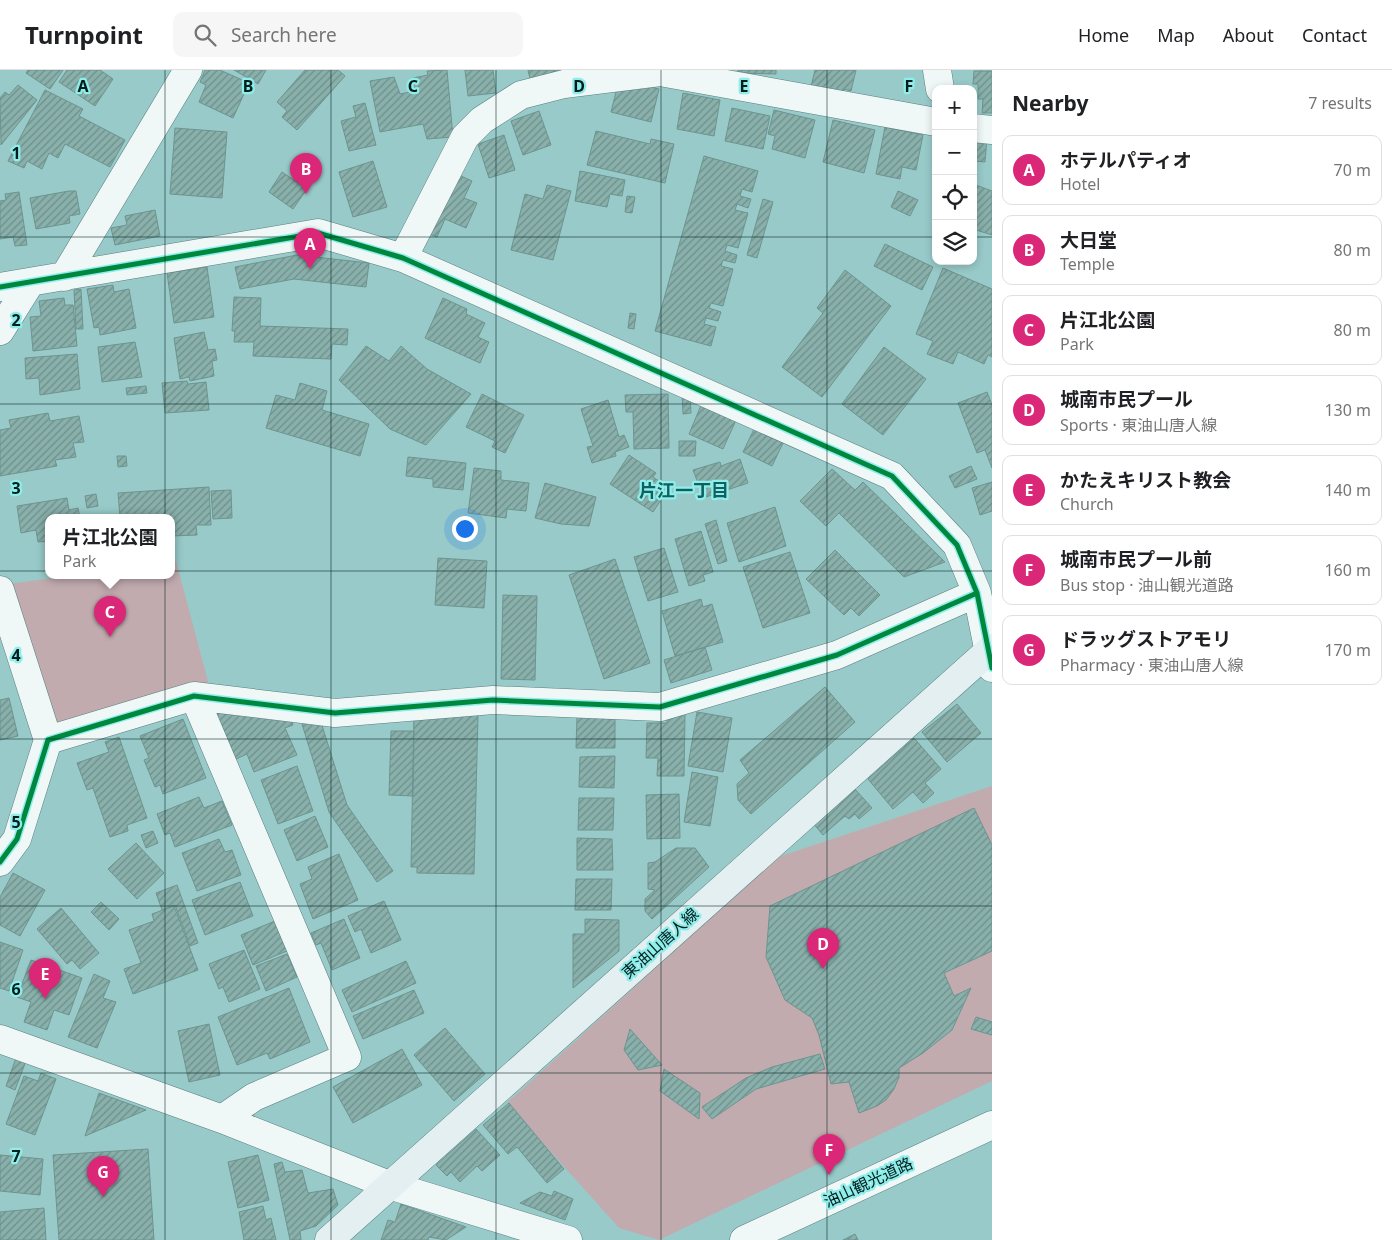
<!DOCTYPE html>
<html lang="en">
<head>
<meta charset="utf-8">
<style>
  :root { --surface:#fff; --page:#f6f6f6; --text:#202124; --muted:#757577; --line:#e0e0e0; --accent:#db2777 }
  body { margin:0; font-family:"Noto Sans","Noto Sans JP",sans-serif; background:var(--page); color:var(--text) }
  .controls { position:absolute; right:15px; top:15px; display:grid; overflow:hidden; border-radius:10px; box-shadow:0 2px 8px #0003 }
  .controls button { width:45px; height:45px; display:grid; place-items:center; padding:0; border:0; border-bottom:1px solid var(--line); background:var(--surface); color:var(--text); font:25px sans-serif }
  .you { position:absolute; left:464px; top:458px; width:18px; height:18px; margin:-12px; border:4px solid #fff; border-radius:50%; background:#1a73e8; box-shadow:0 0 0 8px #1a73e833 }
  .badge { display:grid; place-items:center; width:32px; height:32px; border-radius:50%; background:var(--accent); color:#fff; font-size:16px; font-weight:700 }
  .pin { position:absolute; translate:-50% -41px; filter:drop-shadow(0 1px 2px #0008) }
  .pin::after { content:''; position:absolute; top:26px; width:18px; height:15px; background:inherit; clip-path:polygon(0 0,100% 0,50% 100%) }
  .popup { position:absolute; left:45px; top:444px; width:130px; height:65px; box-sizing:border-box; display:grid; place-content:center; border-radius:10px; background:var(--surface); filter:drop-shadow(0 1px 4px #0005); font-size:16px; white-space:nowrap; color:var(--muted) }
  .popup b { font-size:19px; color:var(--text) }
  .popup::after { content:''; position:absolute; left:50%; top:100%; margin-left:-10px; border:10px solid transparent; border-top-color:var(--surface) }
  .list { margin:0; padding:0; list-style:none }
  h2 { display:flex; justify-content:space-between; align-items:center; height:65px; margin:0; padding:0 20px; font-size:21px }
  h2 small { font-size:16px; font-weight:400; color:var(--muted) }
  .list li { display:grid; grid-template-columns:32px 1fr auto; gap:15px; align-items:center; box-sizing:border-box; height:70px; margin:0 10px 10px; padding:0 10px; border:1px solid var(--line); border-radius:10px }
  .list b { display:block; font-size:19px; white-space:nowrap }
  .list p { margin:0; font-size:16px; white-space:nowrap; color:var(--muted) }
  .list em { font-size:16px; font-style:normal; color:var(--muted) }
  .icon { flex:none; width:28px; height:28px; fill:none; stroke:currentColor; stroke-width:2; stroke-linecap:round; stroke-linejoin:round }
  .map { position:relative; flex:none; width:992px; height:1170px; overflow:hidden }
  header { display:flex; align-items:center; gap:30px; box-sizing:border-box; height:70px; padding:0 25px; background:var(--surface); border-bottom:1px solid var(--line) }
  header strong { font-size:24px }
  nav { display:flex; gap:28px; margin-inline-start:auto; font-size:18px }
  .search { width:350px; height:45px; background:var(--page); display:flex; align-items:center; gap:12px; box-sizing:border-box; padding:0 18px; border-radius:10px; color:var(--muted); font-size:19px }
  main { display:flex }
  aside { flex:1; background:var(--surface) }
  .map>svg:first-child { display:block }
  .park { fill:#c1abaf }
  .building { fill:url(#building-hatch); stroke:#6d948f }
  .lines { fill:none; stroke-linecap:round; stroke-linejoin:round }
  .minor-casing { stroke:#567e7d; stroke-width:29 }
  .tertiary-casing { stroke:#567e7d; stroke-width:29 }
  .secondary-casing { stroke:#567e7d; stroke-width:29 }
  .minor { stroke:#f0f7f7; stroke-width:28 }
  .tertiary { stroke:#f0f7f7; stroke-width:28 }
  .secondary { stroke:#e4eff1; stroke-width:28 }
  .cycleway-casing { stroke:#8fedea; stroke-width:8 }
  .cycleway { stroke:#00873e; stroke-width:5 }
  .grid { fill:none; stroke:#011f1e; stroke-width:1; stroke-opacity:0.55 }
  .labels { text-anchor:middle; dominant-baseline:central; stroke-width:4.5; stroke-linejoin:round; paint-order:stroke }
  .street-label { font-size:16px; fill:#011f1e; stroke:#8fedea }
  .neighbourhood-label { font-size:18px; font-weight:bold; fill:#0f605e; stroke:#8fedea }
  .grid-label { font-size:16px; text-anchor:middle; font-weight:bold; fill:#011f1e; stroke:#8fedea; stroke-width:4.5; stroke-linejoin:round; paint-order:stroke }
</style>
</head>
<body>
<header>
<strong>Turnpoint</strong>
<div class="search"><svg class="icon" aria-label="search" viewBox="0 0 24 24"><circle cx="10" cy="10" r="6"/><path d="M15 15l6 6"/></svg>Search here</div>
<nav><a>Home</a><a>Map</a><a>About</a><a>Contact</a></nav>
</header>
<main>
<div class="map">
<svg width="992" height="1170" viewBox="0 0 992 1170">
  <defs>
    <pattern id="building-hatch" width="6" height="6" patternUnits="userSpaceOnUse" patternTransform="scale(1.25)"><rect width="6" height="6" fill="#89b0ab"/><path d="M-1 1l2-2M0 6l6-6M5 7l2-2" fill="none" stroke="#6e8f8b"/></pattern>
  </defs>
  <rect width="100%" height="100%" fill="#98cac9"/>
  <path class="park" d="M171 491H176L210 619 51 657 8 514 68 506H171Z
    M992 716V1011L659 1170 619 1158 507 1033 778 787Z"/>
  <path class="building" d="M28 0H63L50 19 26 3Z
    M67 0H100L113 9 95 36 59 12Z
    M205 0H220L249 13 233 48 199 32 206 15 200 12Z
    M234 0H266L258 14Z
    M305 0H338L345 6 297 60 282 47 287 41 277 32Z
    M447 0 453 67 427 69 423 54 380 62 370 11 394 7 400 24 415 21 413 8 428 5 427 1Z
    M465 0H493L496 23 468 26Z
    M528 0H566L531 13Z
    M738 0H776V4L738 3Z
    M815 0H856L851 21 844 19 841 30 809 25Z
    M974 1H992V43H982L983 29H978V14H973Z
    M619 10 659 19 651 52 611 42Z
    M18 15 37 30 1 75 0 28 5 22 9 25Z
    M45 20 83 39 79 46 125 70 110 97 65 74 58 88 49 83 42 99 27 91 24 98 8 91Z
    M683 23 720 30 714 66 677 59Z
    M365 33 376 75 349 81 341 51 356 47 353 36Z
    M732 38 770 46 763 79 725 71Z
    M774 40 815 50 805 88 772 79 775 66 768 64Z
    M539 41 551 75 523 85 511 51Z
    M833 50 875 60 864 103 823 92Z
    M885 57 923 65 916 100 902 97 900 109 876 104Z
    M175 58 227 62 222 128 170 124Z
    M596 61 650 74 651 69 674 74 665 113 587 95Z
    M504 65 515 100 489 108 478 74Z
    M973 67 987 68 985 92 973 91Z
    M704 86 758 101 752 122 742 119 740 126 751 129 748 138 737 134 735 140 748 143 738 178 727 175 725 181 737 185 735 193 723 190 721 196 733 199 723 236 711 233 709 238 721 242 718 251 706 248 704 254 716 257 711 276 655 261Z
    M373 91 387 137 353 147 339 102Z
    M450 101 472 111 464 128 477 133 466 158 445 149 437 167 424 162Z
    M580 101 625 110 622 126 610 124 607 137 575 131Z
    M282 102 307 119 293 139 269 122Z
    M973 114 992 121V165L973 159Z
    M547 115 571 121 553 190 511 180 525 124 543 129Z
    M69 121H76L80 144 69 146 70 153 36 159 30 128Z
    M898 121 918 130 910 146 891 137Z
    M19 122 27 175 15 176 13 167 0 169V131L6 130 5 124Z
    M627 126 635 127 632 143 625 142Z
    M763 129 773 132 757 188 747 185Z
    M155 140 160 166 115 175 111 158 127 155 125 146Z
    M885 174 933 197 922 220 874 196Z
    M297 185 369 193 366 217 294 209 240 219 235 197Z
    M207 197 214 247 174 253 167 203Z
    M943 198 992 219V287L988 285 984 294 958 282 953 294 927 284 933 271 916 264Z
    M845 200 891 236 822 327 782 297 823 243 817 238Z
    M113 215 114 222 129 219 136 258 100 265 99 257 94 258 87 219Z
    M81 219 83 259H76L74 220Z
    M234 227 261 228 260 256 348 259 347 275 332 274 331 289 253 286 254 272H234L235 261H232Z
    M64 228 65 235H73L77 276 33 281 30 247 41 246 39 231Z
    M443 228 467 239 466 244 485 253 478 267 489 272 480 293 425 268Z
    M630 243 636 244 634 259 628 258Z
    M204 262 208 280 215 279 217 290 212 291 214 306 190 311 189 307 180 309 174 268Z
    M135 272 142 307 102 312 98 277Z
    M366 276 389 291 401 276 427 299 471 324 426 375 390 359 339 310Z
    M884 277 926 309 883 365 842 334Z
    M77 284 80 319 40 325 39 308 26 309 25 288Z
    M187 311 188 314 206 312 209 340 165 343 162 313Z
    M300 313 327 321 322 340 369 354 360 386 266 358 276 325 295 330Z
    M146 316 147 323 127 325 126 318Z
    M987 322 992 335V398L985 380 977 383 958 333Z
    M682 323 690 327 691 343 683 344Z
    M482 324 524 345 505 383 492 377 495 371 466 357Z
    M668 324 669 378 634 379 633 342H626L625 325Z
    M608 330 619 367 624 365 629 377 615 382 616 386 592 393 587 377 593 376 581 339Z
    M702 333 737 348 723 379 689 364Z
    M48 343 50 351 79 346 84 372 73 373 76 387 55 390 57 396 0 406V360L11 358 9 350Z
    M755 357 784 371 772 396 743 382Z
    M679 371H696L695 386H679Z
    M629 385 656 403 653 407 669 418 653 442 610 414Z
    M117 386H126L127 396 118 397Z
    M408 387 466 393 463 420 433 417V409L406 406Z
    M740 389 748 413 706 427 701 412 698 413 693 400 720 392 721 396Z
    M971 396 977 409 955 418 949 406Z
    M474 398 501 401V410L529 413 526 441 507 439 506 448 468 443Z
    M832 399 855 420 863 412 945 492 904 507 839 443 826 456 800 431Z
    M992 412V441L980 445 972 418Z
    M545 413 596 427 589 456 561 454 535 448Z
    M209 417 211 455H196L197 465 171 466V448L120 447 118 423Z
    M231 420 232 448 213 449 211 421Z
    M96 424 98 436 87 438 85 426Z
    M67 428 69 440 78 438 80 448H49V471L38 472 36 460 21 463 17 436Z
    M775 437 786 476 739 492 727 453Z
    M716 450 727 491 718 494 705 454Z
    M701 461 713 502 703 505 705 511 689 516 675 469Z
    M664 478 678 522 648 531 634 487Z
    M835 480 880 525 859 546 851 538 844 545 806 509Z
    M790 482 810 543 763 558 743 497Z
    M438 488 487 491 484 538 435 535Z
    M615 489 650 593 604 609 569 505Z
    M503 525 537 526 535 610 501 609Z
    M701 529 703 537 712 534 723 572 675 586 662 541Z
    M705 577 712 600 671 613 664 590Z
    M825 617 855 652 751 744 738 730 737 714 749 703 740 690Z
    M9 628 18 666 0 670V630Z
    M229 634 234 645 251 638 288 641 293 655 285 658 297 685 254 702 247 684 234 690 214 640Z
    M957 634 981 663 947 692 922 662Z
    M697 642 732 648 723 702 688 696Z
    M414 643 478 645 474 804 417 803V797H411Z
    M667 643H685L684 706H657L658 688H646L647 653H667Z
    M577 647 615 648V678H576Z
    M183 649 206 708 163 724 160 715 155 717 144 690 149 688 140 666Z
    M320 649 347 735 393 801 377 812 329 742 302 654Z
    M391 661H414L413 726 389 725Z
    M119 667 147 748 127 755 128 761 110 767 93 718 87 720 77 693 109 682 105 672Z
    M914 668 941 699 925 713 934 723 923 733 913 722 893 739 868 709Z
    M615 686 614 718 579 717 580 687Z
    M297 696 313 741 278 754 261 710Z
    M692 702 718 707 710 756 684 752Z
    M854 718 872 738 859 749 855 744 849 749 845 746 823 765 813 753Z
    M679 724 680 768 647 769 646 725Z
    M199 727 204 738 222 731 232 755 175 777 170 763 165 765 157 744Z
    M579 728H614L613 760H578Z
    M974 738 992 775V881L944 903 954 926 971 918 952 960 923 983 899 998V1007L894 1019 886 1030 877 1036 859 1043 849 1012 831 1014 819 965 812 948 785 930 766 887 770 836Z
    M315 746 328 777 297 791 284 760Z
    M153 761 158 773 146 778 141 765Z
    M577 768 612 769 613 800H577Z
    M219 769 225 782 232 780 241 805 197 821 182 783Z
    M136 773 164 803 137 829 108 799Z
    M676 778H695L709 797 652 849 645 841V829L655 820 648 819V793L655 792Z
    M339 784 358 830 313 849 300 814 312 809 308 797Z
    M13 803 45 820 20 866 0 855V827Z
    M576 809H612L611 840H575Z
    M240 812 253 846 205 865 192 830Z
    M177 815 198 873 190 876 175 835 162 840 156 823Z
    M384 831 401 870 371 883 361 859 355 862 348 846Z
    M101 832 119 849 109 860 91 842Z
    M174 836 198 900 133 924 124 899 141 893 129 860 154 851 152 844Z
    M61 838 99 883 80 899 72 890 67 894 37 859Z
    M344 849 360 888 332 900 321 873 316 875 311 863Z
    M585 849 619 850V881L573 918V864H585Z
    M275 851 287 881 253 895 241 865Z
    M0 872 23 880 9 921 0 918Z
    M244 880 260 919 229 932 223 917 219 919 209 894Z
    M287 884 297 907 266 921 256 896Z
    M31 890 82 908 69 945 54 940 47 960 24 952 31 932 17 927Z
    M406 891 416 913 352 942 342 920Z
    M94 904 110 911 103 928 116 932 97 978 68 967Z
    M289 918 310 972 270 989 267 983 237 995 218 947Z
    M414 920 424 943 363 969 353 946Z
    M976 947 992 952V965L971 959Z
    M209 954 220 1005 189 1012 178 961Z
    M445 958 485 1004 454 1031 414 985Z
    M630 959 662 995 638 1000 624 980Z
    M402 979 422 1015 353 1053 333 1017Z
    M820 984 825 999 756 1019 712 1049 702 1037 746 1008 772 997Z
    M16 988 26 991 15 1020 6 1016Z
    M664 999 700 1023 699 1049 660 1021Z
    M41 1003 56 1009 35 1065 6 1054 24 1006 38 1011Z
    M99 1023 146 1040 85 1066Z
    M509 1033 564 1099 547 1113 517 1077 508 1084 483 1055Z
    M476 1059 500 1085 482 1101 477 1096 460 1112 451 1102 447 1106 436 1095Z
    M148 1079 154 1170H59L53 1085Z
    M0 1085 43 1089 40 1125 0 1121Z
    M258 1085 269 1130 238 1138 228 1092Z
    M282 1092 285 1102 302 1100 308 1123 333 1119 338 1135 316 1156 300 1161 301 1170H290L274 1094Z
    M554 1121 573 1129 565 1150 520 1133 540 1122 552 1126Z
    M401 1134 466 1157 446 1170 429 1167 428 1170H381L388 1150 395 1152Z
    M263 1136 266 1150 271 1148 276 1170H244L239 1142Z
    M44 1138 46 1170H0V1142Z
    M855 1164 858 1170H843Z"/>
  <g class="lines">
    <g class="minor-casing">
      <path id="minor" d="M937 0 940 19
        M973 58 992 60
        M403 188 465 67 482 50 521 25 564 14 660 2 936 52
        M64 207 188 0
        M0 217 318 163 403 188 892 406 957 475 977 523 992 598
        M0 261 30 213
        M0 520 48 670
        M194 626 347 987 254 1027 222 1049
        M0 792 17 769 48 670 194 626 335 643 493 630 660 637 837 585 977 523
        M0 969 222 1049 389 1115 568 1170"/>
    </g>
    <g class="tertiary-casing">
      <path id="tertiary" d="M744 1170 992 1055"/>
    </g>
    <g class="secondary-casing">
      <path id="secondary" d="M329 1170 992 578"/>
    </g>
    <use href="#minor" class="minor"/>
    <use href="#tertiary" class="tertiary"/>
    <use href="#secondary" class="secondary"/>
    <g class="cycleway-casing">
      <path id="cycleway" d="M0 217 318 163 403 188 892 406 957 475 977 523 992 598
        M0 792 17 769 48 670 194 626 335 643 493 630 660 637 837 585 977 523"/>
    </g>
    <use href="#cycleway" class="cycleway"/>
  </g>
  <path class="grid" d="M165 0V1170M331 0V1170M496 0V1170M661 0V1170M827 0V1170M0 167H936M973 167H992M0 334H992M0 501H992M0 669H992M0 836H992M0 1003H992"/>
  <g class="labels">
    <g class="street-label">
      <text transform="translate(660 873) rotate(-42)">東油山唐人線</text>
      <text transform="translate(868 1112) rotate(-25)">油山観光道路</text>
    </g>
    <g class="neighbourhood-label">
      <text x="684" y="420">片江一丁目</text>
    </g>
  </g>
  <g class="grid-label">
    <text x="83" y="22">A</text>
    <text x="248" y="22">B</text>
    <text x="413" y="22">C</text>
    <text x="579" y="22">D</text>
    <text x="744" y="22">E</text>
    <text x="909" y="22">F</text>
    <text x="16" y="89">1</text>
    <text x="16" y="256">2</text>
    <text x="16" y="424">3</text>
    <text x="16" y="591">4</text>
    <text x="16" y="758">5</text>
    <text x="16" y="925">6</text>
    <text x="16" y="1092">7</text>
  </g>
</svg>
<div class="controls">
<button>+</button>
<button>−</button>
<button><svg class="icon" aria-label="locate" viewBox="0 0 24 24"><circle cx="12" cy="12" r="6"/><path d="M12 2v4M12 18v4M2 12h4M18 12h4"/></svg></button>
<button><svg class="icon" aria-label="layers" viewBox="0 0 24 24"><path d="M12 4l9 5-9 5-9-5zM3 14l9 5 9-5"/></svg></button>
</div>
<div class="you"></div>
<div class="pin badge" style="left:310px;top:199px">A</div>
<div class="pin badge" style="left:306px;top:124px">B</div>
<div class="pin badge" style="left:110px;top:567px">C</div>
<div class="popup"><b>片江北公園</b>Park</div>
<div class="pin badge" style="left:823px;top:899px">D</div>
<div class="pin badge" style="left:45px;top:929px">E</div>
<div class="pin badge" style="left:829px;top:1105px">F</div>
<div class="pin badge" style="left:103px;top:1127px">G</div>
</div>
<aside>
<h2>Nearby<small>7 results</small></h2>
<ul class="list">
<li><span class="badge">A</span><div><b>ホテルパティオ</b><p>Hotel</p></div><em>70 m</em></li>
<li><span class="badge">B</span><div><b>大日堂</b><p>Temple</p></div><em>80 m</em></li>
<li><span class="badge">C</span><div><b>片江北公園</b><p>Park</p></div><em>80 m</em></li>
<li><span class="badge">D</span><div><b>城南市民プール</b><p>Sports · 東油山唐人線</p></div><em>130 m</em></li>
<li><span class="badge">E</span><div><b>かたえキリスト教会</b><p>Church</p></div><em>140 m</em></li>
<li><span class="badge">F</span><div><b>城南市民プール前</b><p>Bus stop · 油山観光道路</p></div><em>160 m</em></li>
<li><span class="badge">G</span><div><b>ドラッグストアモリ</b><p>Pharmacy · 東油山唐人線</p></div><em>170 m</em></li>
</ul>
</aside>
</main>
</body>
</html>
